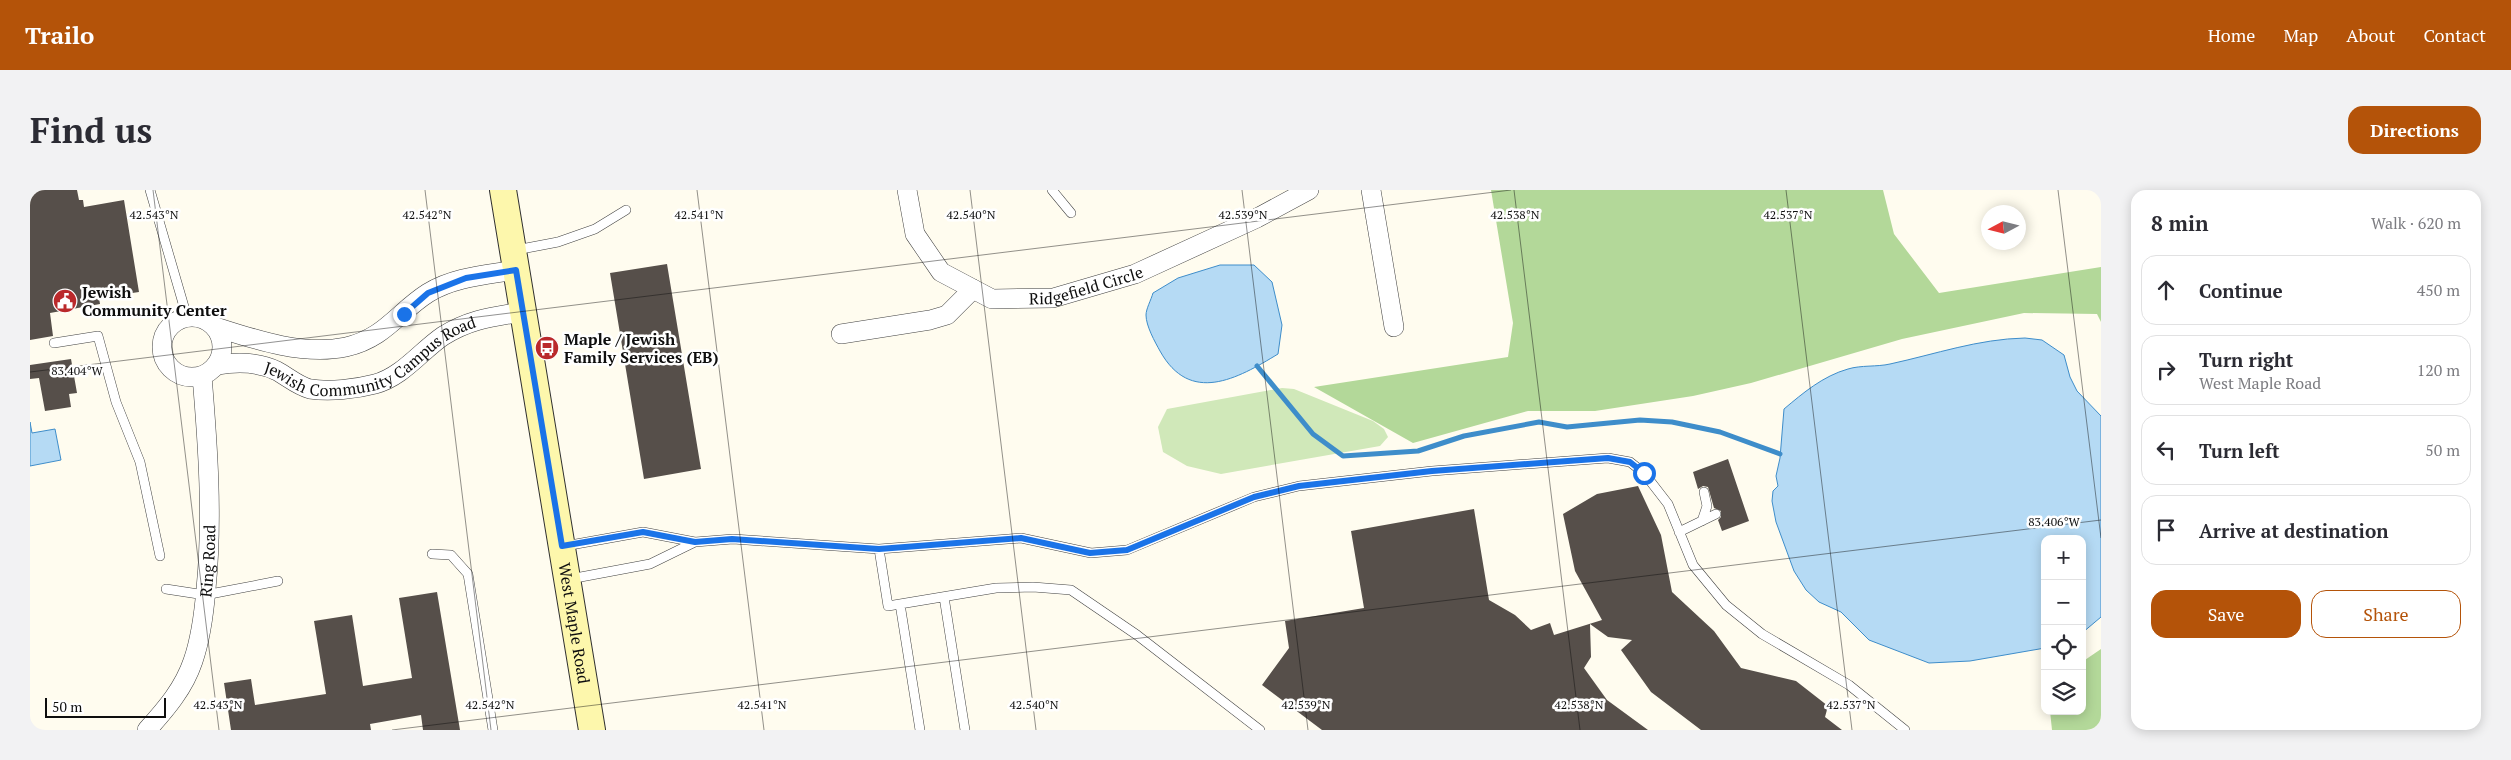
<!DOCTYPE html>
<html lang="en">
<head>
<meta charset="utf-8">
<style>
  :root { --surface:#fff; --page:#f2f2f3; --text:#2b2b33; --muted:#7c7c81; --line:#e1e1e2; --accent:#b45309 }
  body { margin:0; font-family:"PT Serif",serif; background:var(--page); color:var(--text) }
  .controls { position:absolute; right:15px; bottom:15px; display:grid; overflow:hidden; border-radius:10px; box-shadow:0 2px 12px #0003 }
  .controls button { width:45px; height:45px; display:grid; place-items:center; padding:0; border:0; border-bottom:1px solid var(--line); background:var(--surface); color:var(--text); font:25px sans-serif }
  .compass { position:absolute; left:1951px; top:15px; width:45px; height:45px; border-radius:50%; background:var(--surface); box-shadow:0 2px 12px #0003; rotate:263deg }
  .scale { position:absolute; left:15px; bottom:12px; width:121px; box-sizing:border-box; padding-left:5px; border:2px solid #0e0e0e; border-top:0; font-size:14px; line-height:18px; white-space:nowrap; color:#0e0e0e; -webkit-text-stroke:4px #fff; paint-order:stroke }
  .stop { position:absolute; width:15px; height:15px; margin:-11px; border:4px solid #1a73e8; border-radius:50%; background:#fff }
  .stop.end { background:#1a73e8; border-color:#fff; box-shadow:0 1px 5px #0008 }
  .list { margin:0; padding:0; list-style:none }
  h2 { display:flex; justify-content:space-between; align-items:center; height:65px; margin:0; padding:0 20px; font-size:21px }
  h2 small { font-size:16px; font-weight:400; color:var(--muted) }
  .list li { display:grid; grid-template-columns:32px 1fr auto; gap:15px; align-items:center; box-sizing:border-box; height:70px; margin:0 10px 10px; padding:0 10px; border:1px solid var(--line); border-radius:15px }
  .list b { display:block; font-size:19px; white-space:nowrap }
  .list p { margin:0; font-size:16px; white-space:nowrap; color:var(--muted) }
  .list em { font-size:16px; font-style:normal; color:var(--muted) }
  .actions { display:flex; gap:10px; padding:15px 20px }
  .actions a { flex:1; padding:11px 0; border:1px solid var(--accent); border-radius:15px; text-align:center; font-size:18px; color:var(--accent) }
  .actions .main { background:var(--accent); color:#fff }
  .icon { flex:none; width:28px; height:28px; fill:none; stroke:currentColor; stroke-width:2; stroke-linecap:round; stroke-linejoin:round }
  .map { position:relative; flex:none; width:2071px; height:540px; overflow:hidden; border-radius:15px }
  header { display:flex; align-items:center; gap:30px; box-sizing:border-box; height:70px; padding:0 25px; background:var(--accent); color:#fff }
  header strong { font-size:24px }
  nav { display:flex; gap:28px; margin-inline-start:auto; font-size:18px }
  .intro { display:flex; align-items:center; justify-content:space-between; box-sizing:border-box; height:120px; padding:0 30px }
  h1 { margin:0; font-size:35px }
  .button { padding:12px 22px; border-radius:15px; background:var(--accent); color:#fff; font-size:18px; font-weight:700 }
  main { display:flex; gap:30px; padding:0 30px }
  aside { flex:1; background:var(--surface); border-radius:15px; box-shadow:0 2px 12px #0003 }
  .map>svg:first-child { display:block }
  .green { fill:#d0e8b9 }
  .forest { fill:#b3d899 }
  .water { fill:#b5daf4; stroke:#3e8dca }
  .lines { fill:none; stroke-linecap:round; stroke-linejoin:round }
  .stream { stroke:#3e8dca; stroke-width:5 }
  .building { fill:#564f4a }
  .service-casing { stroke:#414141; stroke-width:10 }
  .minor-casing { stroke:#414141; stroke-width:20 }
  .secondary-casing { stroke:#303030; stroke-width:28 }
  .service { stroke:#fff; stroke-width:9 }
  .minor { stroke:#fff; stroke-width:19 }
  .secondary { stroke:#fdf7ac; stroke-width:26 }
  .route { stroke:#1a73e8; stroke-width:6 }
  .ticks { fill:none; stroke:#0e0e0e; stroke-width:1; stroke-opacity:0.45 }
  .labels { text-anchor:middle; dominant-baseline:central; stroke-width:5; stroke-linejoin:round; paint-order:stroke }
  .street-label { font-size:16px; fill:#0e0e0e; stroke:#fff }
  .poi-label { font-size:16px; font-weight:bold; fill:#0e0e0e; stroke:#fff; text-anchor:start }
  .ticks-label { font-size:12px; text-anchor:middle; fill:#0e0e0e; stroke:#fff; stroke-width:5; stroke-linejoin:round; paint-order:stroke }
</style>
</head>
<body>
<header>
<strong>Trailo</strong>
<nav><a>Home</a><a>Map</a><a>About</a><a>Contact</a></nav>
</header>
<div class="intro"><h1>Find us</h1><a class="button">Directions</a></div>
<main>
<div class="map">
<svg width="2071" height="540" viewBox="0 0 2071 540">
  <rect width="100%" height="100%" fill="#fffcef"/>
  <path class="green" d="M1252 198 1264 199 1343 231 1354 239 1358 247 1350 256 1191 284 1157 276 1133 262 1128 237 1137 219Z"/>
  <path class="forest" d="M1461 0H1853L1864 44 1909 103 2071 77V132L2067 124 1994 123 1872 149 1721 193 1663 206 1565 221H1498L1383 253 1284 197 1478 167 1483 133Z
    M2071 459V540H2022L2020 521H2052V472Z"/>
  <path class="water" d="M1190 75H1224L1242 92 1252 135 1248 164C1207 189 1160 215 1130 161 1125 152 1116 136 1116 125 1116 119 1121 110 1123 103L1148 88Z
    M1995 148 2012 150 2034 165 2040 187 2047 201 2071 226V427L2052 443V349H2015V458L1940 471 1899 473 1839 450 1811 422 1789 412 1776 400 1764 381 1746 332 1742 311 1743 301 1748 296 1746 286 1750 268 1754 219C1773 203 1793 186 1818 179 1831 175 1847 177 1860 174 1906 164 1948 149 1995 148Z
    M0 232 2 243 25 239 31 270 0 276Z"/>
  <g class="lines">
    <path class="stream" d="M1227 176 1283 244 1313 266 1388 261 1434 246 1509 232 1537 237 1610 230 1642 232 1690 242 1750 264"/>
  </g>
  <path class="building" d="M0 0H47L49 10H53L54 17 94 10 109 102 69 108 70 114 20 123 23 146 0 150Z
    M637 74 671 279 614 289 580 83Z
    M41 169 47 203 39 204 41 217 15 221 9 188 0 189V175Z
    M1698 269 1719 331 1692 341 1688 330 1691 327V321L1684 318 1678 297 1673 296 1668 299 1663 282Z
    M1608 296 1631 345 1642 402 1684 441 1711 478 1766 491 1798 516 1795 527 1812 540H1671L1621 502 1591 460 1602 450 1578 447 1560 434 1561 467 1554 478 1577 510 1618 540H1292L1232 495 1259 458 1255 431 1334 418 1321 341 1444 319 1459 410 1485 425 1501 440 1520 433 1524 445 1572 430 1545 381 1533 324 1567 304Z
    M407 402 430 540H393L391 525 340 534 341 540H201L194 493 221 489 225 515 296 504 284 431 322 425 333 496 382 488 369 408Z"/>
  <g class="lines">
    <g class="service-casing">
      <path id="service" d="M120 0 157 127
        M1022 0 1041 23
        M486 60 528 52 565 39 596 20
        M24 153 68 146 86 212 110 272 130 366
        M1672 331 1677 316 1674 302
        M1649 342 1686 324
        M535 356 613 342 665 352
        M849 359 858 416 966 398 1003 397 1041 400 1107 445 1230 540
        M402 364 421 365 438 384 463 540
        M540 389 620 374 665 352 703 349 849 359 991 348 1061 363 1097 360 1224 307 1269 296 1402 281 1578 268 1600 272 1614 283 1638 314 1663 375 1696 415 1732 444 1819 495 1875 540
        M136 399 175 405 248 391
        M914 407 935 540
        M870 414 890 540"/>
    </g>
    <g class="minor-casing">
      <g id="minor">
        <path id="s1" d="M877 0 885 44 911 82 962 109 1023 108 1105 84 1227 28 1279 0"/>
        <path d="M1341 0 1364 137"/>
        <circle cx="162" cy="157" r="30"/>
        <path d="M186 137C226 150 274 166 316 157 355 148 368 122 398 103 424 87 456 85 485 80"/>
        <path d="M811 144 900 130 917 125 943 99"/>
        <path id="s2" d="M187 175C206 172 229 172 247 181 258 187 268 196 280 199 300 202 326 199 345 194 372 187 391 161 413 146 440 129 462 127 492 122"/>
        <path id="s3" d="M117 540C136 519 154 498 163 471 171 448 174 423 176 399 183 329 178 257 172 186"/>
      </g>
    </g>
    <g class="secondary-casing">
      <g id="secondary">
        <path id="s4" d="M473 0 562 540"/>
      </g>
    </g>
    <use href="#service" class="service"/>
    <use href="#minor" class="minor"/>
    <use href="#secondary" class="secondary"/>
  </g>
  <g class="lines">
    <path class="route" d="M374 124 398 103 436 88 486 80 532 356 613 342 665 352 702 349 849 359 991 348 1060 363 1097 360 1224 307 1269 296 1402 281 1578 268 1600 272 1614 283"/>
  </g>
  <path class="ticks" d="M123 0 189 540M395 0 461 540M667 0 734 540M940 0 1006 540M1212 0 1278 540M1484 0 1550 540M1756 0 1822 540M2028 0 2071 348M0 182 1481 0M362 540 2071 330"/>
  <defs>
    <g id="civic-disc" transform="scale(1.25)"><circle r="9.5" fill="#ba292b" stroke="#fff"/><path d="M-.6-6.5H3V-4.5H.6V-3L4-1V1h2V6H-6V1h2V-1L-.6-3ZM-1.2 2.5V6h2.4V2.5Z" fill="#fff"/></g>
    <g id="bus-disc" transform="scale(1.25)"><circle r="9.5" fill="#ba292b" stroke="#fff"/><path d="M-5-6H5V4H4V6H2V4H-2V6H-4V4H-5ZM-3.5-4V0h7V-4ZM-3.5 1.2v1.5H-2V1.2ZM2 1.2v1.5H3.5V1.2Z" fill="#fff"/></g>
  </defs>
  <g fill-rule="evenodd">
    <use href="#civic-disc" x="35" y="111"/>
    <use href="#bus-disc" x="517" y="158"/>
  </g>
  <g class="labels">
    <g class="street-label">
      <text stroke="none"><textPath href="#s1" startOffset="244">Ridgefield Circle</textPath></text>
      <text stroke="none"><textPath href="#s2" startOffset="166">Jewish Community Campus Road</textPath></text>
      <text stroke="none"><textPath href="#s3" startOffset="185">Ring Road</textPath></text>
      <text stroke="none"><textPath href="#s4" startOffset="439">West Maple Road</textPath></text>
    </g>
    <g class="poi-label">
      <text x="52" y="102">Jewish<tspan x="52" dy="18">Community Center</tspan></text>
      <text x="534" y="149">Maple / Jewish<tspan x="534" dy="18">Family Services (EB)</tspan></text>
    </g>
  </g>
  <g class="ticks-label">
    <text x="124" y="29">42.543°N</text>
    <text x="397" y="29">42.542°N</text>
    <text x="669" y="29">42.541°N</text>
    <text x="941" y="29">42.540°N</text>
    <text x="1213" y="29">42.539°N</text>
    <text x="1485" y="29">42.538°N</text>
    <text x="1758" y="29">42.537°N</text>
    <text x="47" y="185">83.404°W</text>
    <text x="2024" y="336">83.406°W</text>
    <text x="188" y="519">42.543°N</text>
    <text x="460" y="519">42.542°N</text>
    <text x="732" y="519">42.541°N</text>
    <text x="1004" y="519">42.540°N</text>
    <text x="1276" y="519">42.539°N</text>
    <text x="1549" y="519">42.538°N</text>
    <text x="1821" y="519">42.537°N</text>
  </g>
</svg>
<div class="controls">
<button>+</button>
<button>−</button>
<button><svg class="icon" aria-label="locate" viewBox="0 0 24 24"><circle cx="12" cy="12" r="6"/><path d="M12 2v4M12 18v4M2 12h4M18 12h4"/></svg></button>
<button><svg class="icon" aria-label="layers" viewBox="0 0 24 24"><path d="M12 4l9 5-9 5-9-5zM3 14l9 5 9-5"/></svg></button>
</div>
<svg class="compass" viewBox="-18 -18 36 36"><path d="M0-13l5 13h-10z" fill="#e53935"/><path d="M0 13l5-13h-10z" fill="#7c7c81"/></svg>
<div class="scale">50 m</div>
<div class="stop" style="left:1614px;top:283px"></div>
<div class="stop end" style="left:374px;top:124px"></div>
</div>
<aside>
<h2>8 min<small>Walk · 620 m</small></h2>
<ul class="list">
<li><svg class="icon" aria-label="ahead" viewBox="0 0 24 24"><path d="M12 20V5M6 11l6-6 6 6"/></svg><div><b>Continue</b></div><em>450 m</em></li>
<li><svg class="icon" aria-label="right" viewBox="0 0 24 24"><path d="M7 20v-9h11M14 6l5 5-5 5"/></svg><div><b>Turn right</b><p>West Maple Road</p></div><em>120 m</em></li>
<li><svg class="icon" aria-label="left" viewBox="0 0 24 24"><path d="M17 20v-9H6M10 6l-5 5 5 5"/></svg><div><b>Turn left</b></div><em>50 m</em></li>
<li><svg class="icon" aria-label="arrive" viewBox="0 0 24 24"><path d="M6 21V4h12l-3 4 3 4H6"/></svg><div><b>Arrive at destination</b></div></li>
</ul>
<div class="actions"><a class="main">Save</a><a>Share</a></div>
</aside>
</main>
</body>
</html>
